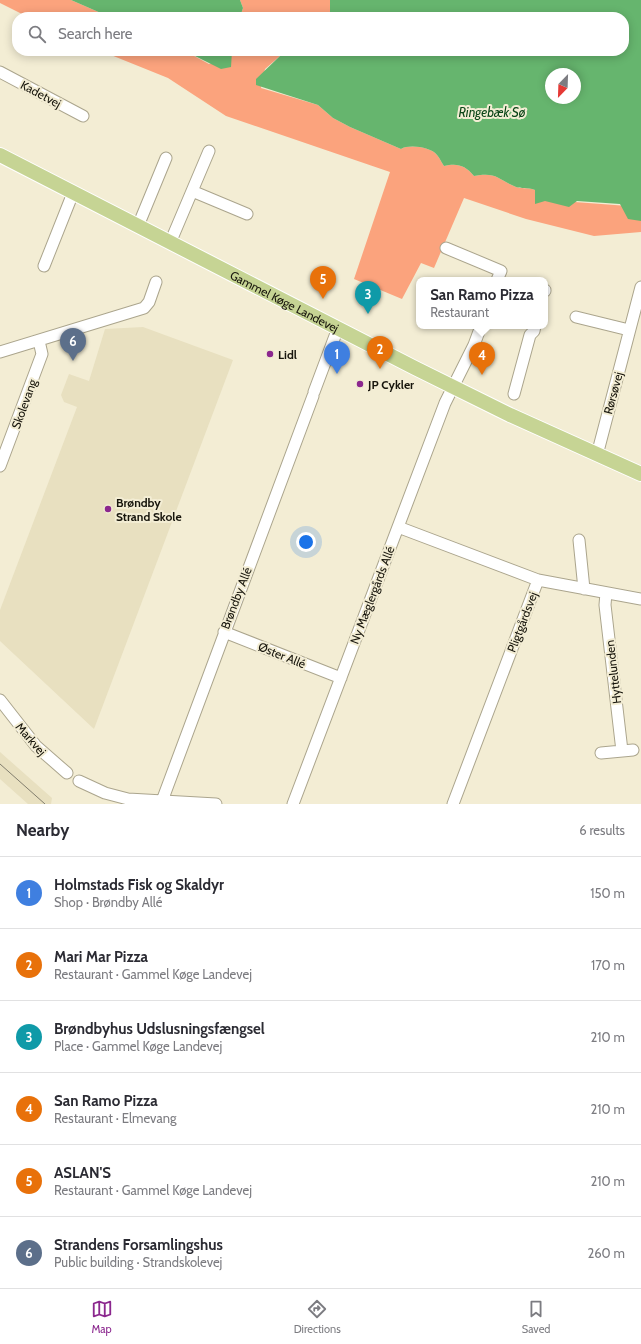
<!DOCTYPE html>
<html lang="en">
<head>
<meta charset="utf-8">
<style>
  :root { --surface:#fff; --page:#f2f2f3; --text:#2b2b33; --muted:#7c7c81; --line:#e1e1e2; --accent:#8b278e }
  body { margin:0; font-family:Cabin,sans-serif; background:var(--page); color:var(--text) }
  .compass { position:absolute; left:545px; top:68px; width:36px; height:36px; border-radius:50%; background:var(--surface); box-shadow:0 2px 10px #0003; rotate:203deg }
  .you { position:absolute; left:306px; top:542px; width:14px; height:14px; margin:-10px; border:3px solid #fff; border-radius:50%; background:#1a73e8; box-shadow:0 0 0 6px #1a73e833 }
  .badge { display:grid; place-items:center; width:26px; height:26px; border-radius:50%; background:var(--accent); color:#fff; font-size:13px; font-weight:700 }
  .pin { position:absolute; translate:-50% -33px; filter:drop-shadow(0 1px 2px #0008) }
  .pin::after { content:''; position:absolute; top:21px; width:14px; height:12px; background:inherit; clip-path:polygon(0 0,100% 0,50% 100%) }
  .popup { position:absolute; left:416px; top:277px; width:132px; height:52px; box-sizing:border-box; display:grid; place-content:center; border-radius:8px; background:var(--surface); filter:drop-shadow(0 1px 3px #0005); font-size:13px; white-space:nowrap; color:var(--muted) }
  .popup b { font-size:15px; color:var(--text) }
  .popup::after { content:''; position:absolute; left:50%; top:100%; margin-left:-8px; border:8px solid transparent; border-top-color:var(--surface) }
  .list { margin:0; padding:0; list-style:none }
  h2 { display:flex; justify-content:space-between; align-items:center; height:52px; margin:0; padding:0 16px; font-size:17px }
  h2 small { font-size:13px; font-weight:400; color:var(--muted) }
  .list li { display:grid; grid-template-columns:26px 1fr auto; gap:12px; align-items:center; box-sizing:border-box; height:72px; padding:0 16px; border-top:1px solid var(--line) }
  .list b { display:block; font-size:15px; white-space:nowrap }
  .list p { margin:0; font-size:13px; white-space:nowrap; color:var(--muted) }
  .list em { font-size:13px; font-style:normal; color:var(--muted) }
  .icon { flex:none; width:22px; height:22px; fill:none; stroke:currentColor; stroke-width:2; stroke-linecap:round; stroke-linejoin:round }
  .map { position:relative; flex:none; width:641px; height:804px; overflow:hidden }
  .search { position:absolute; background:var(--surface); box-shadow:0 2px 10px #0003; left:12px; right:12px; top:12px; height:44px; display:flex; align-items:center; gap:10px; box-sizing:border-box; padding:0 14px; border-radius:16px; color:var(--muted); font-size:15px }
  .sheet { height:484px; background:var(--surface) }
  nav { display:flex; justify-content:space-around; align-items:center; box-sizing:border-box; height:56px; border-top:1px solid var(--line); background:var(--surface); font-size:11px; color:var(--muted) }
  nav a { display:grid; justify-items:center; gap:2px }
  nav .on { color:var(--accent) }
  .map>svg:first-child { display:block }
  .built { fill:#e8e0c0 }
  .green { fill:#fba37d }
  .water { fill:#66b56e; fill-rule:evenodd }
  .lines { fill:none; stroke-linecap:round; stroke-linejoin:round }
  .minor-casing { stroke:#aba58d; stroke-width:13 }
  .major-casing { stroke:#fff; stroke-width:16 }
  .minor { stroke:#fff; stroke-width:11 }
  .major { stroke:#c6d494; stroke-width:14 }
  .tram { stroke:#817d6d; stroke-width:1 }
  .poi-dot { fill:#8b278e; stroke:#f3edd4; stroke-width:1.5 }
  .labels { text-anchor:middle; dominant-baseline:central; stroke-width:4; stroke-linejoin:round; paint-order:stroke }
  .street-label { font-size:12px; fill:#17150c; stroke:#f3edd4 }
  .poi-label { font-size:12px; font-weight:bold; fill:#17150c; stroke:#f3edd4; text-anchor:start }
  .water-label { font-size:13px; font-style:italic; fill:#0a4517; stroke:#f3edd4 }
</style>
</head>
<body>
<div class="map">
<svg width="641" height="804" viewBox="0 0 641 804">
  <rect width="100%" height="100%" fill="#f3edd4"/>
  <path class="built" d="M143 327 233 360 94 729 0 641V610L77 407 64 402 61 395 69 374 89 381 105 329Z
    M0 752 52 798 51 804H28L0 779Z"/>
  <path class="green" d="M0 0H71L110 17H28L0 3Z
    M240 0H330V13L327 17H240L243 8Z
    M101 51H185L209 64 231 57 232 51H282L280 56 265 69 261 88 318 105 333 118 350 127 401 149C409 144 431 147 437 155 440 158 441 162 444 166 457 163 465 165 474 176 497 172 497 179 516 187 521 189 527 187 535 190V199L641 207V232L594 236 526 219 464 198 434 268 421 263 402 299 354 279 390 172 226 116 168 78Z"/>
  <path class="water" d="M71 0H240L243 8 240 17H110Z
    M330 0H641V221L628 219 620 204 577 201 569 207 545 201 535 204V190C527 187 521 189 516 187 497 179 497 172 474 176 465 165 457 163 444 166 441 162 440 158 437 155 431 147 409 144 401 149L350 127 333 118 318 105 256 85V79L280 56 282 51H624V17H327L330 12ZM551 74H575V98H551Z
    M185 51H232L231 67 221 69Z"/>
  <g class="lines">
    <g class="minor-casing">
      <path id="minor" d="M0 72 83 116
        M192 191 247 214
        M138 226 166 158
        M170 243 209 151
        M446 248 501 271 497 280
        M44 266 73 193
        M545 290V291
        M576 317 629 330
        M0 352 144 308 149 302 156 282
        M314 392 338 328
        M514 394 530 335 534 331 535 326
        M597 455 641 287
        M0 466 42 354 39 341
        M398 527 538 580 641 599
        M579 540 584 589
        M606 593 605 605 622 751
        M224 632 341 678
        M0 700 36 746 67 773
        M601 753 633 750
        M79 781 105 793 128 799 216 804
        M162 801 313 396
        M293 804 445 403 474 345 481 326
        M453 804 538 580"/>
    </g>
    <g class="major-casing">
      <g id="major">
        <path id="s1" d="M0 155 415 368 510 415 641 474"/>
      </g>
    </g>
    <use href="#minor" class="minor"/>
    <use href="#major" class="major"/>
    <path class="tram" d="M0 764 45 804"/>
  </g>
  <g class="poi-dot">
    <circle cx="270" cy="354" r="4"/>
    <circle cx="360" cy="384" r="4"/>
    <circle cx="108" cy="509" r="4"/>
  </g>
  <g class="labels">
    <g class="street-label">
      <text transform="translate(41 94) rotate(28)">Kadetvej</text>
      <text stroke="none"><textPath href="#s1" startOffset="320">Gammel Køge Landevej</textPath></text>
      <text transform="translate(613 393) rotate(-75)">Rørsøvej</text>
      <text transform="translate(24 404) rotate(-70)">Skolevang</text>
      <text transform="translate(372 595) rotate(-69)">Ny Mæglergårds Allé</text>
      <text transform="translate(236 598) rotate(-69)">Brøndby Allé</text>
      <text transform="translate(522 622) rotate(-69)">Pligtgårdsvej</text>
      <text transform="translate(282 655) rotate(22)">Øster Allé</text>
      <text transform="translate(613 672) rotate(-97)">Hyttelunden</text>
      <text transform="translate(31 739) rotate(49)">Markvej</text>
    </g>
    <g class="poi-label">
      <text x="278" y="354">Lidl</text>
      <text x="368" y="384">JP Cykler</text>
      <text x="116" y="502">Brøndby<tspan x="116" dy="14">Strand Skole</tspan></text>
    </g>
    <g class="water-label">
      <text x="492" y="112">Ringebæk Sø</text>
    </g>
  </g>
</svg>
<svg class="compass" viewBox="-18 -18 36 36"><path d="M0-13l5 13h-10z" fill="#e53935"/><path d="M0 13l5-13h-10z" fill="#7c7c81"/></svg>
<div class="you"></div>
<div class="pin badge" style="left:337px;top:374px;background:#3f7fe0">1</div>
<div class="pin badge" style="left:380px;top:369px;background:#e8710a">2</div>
<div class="pin badge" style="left:368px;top:314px;background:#0f9aa8">3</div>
<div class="pin badge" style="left:482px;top:375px;background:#e8710a">4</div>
<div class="popup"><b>San Ramo Pizza</b>Restaurant</div>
<div class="pin badge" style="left:323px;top:299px;background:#e8710a">5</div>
<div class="pin badge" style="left:73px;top:361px;background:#5c6f8a">6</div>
<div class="search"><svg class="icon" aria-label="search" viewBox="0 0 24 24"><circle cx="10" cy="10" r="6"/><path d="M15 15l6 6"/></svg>Search here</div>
</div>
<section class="sheet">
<h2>Nearby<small>6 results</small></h2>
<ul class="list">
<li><span class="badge" style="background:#3f7fe0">1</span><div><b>Holmstads Fisk og Skaldyr</b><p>Shop · Brøndby Allé</p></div><em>150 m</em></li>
<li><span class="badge" style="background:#e8710a">2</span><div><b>Mari Mar Pizza</b><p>Restaurant · Gammel Køge Landevej</p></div><em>170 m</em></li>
<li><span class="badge" style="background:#0f9aa8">3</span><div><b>Brøndbyhus Udslusningsfængsel</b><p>Place · Gammel Køge Landevej</p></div><em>210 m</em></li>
<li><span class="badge" style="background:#e8710a">4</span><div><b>San Ramo Pizza</b><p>Restaurant · Elmevang</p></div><em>210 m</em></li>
<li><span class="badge" style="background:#e8710a">5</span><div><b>ASLAN'S</b><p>Restaurant · Gammel Køge Landevej</p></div><em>210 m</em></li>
<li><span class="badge" style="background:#5c6f8a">6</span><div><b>Strandens Forsamlingshus</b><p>Public building · Strandskolevej</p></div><em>260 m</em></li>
</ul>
</section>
<nav>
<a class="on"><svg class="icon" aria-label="map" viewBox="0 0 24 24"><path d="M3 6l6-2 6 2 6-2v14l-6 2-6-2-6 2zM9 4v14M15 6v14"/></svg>Map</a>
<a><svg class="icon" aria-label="directions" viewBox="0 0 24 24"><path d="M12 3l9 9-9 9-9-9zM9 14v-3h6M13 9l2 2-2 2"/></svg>Directions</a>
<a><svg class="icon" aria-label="saved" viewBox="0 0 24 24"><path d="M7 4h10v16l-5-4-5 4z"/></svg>Saved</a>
</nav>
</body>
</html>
